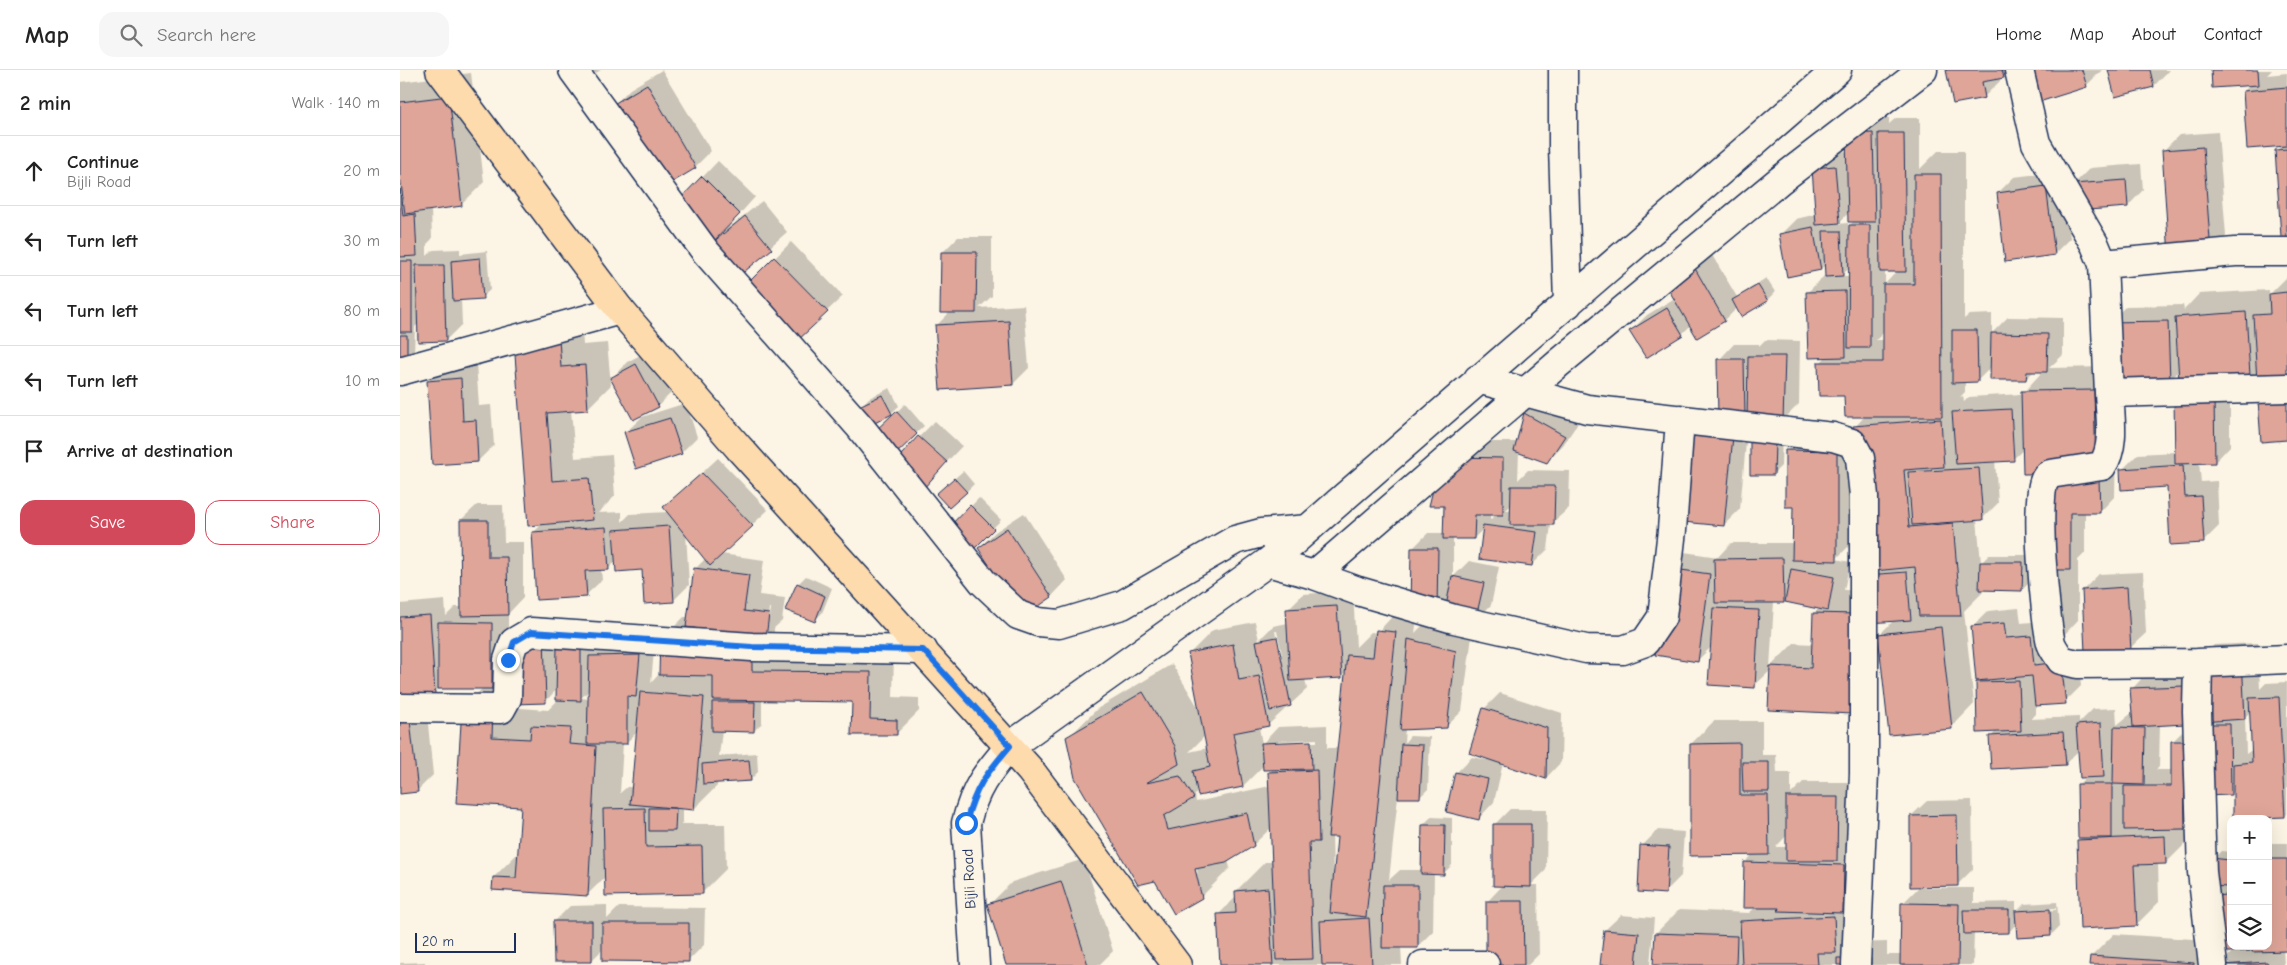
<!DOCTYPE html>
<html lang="en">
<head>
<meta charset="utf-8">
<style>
  :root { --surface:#fff; --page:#f6f6f6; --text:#222; --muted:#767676; --line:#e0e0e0; --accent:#d1495b }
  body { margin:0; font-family:"Comic Neue",sans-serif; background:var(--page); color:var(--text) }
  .controls { position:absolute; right:15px; bottom:15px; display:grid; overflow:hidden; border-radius:10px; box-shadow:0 5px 20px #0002 }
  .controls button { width:45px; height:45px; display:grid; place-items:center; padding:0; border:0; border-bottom:1px solid var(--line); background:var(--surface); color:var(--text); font:25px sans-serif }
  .scale { position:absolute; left:15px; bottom:12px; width:101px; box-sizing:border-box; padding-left:5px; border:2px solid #1b2f5e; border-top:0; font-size:14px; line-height:18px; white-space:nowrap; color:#1b2f5e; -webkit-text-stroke:4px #fcf5e5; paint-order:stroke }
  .stop { position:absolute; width:15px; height:15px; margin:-11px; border:4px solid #1a73e8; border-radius:50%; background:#fff }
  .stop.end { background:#1a73e8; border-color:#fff; box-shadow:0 1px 5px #0008 }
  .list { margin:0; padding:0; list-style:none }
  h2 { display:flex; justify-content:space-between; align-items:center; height:65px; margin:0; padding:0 20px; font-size:21px }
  h2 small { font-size:16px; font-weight:400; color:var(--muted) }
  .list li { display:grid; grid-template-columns:32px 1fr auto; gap:15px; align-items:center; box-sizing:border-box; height:70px; padding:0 20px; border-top:1px solid var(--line) }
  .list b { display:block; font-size:19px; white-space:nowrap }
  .list p { margin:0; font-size:16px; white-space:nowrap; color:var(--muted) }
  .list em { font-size:16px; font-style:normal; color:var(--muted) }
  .actions { display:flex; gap:10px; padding:15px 20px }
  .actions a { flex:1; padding:11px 0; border:1px solid var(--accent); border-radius:15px; text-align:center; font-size:18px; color:var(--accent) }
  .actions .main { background:var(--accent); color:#fff }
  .icon { flex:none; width:28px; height:28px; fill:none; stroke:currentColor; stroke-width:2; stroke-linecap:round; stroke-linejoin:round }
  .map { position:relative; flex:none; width:1887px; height:895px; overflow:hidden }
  header { display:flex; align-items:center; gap:30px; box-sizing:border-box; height:70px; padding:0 25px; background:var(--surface); border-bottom:1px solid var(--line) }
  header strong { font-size:24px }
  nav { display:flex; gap:28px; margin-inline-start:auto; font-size:18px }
  .search { width:350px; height:45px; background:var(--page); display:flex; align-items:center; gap:12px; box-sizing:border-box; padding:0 18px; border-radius:15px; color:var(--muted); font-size:19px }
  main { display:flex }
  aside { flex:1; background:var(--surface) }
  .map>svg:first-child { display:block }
  .shadow { fill:#0003; fill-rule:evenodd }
  .building { fill:#dea598; stroke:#1b2f5e }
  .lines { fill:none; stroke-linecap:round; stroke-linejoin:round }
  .minor-casing { stroke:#1b2f5e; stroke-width:31 }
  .major-casing { stroke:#1b2f5e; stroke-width:31 }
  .minor { stroke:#fcf5e5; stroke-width:28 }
  .major { stroke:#fedbac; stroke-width:28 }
  .route { stroke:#1a73e8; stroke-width:6 }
  .labels { text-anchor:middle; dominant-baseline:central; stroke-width:4; stroke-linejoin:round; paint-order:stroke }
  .street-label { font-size:15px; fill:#1b2f5e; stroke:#fcf5e5 }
</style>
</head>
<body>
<header>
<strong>Map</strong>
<div class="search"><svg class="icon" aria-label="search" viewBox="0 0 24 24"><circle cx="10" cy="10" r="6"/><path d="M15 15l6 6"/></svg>Search here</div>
<nav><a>Home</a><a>Map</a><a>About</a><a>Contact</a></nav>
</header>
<main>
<aside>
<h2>2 min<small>Walk · 140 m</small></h2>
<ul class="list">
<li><svg class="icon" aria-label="ahead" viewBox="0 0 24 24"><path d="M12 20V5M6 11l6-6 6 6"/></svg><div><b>Continue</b><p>Bijli Road</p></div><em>20 m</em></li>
<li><svg class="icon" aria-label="left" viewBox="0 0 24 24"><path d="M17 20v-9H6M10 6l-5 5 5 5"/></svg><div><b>Turn left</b></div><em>30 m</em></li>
<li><svg class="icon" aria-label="left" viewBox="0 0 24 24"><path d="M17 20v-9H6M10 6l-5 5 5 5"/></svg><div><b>Turn left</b></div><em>80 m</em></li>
<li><svg class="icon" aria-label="left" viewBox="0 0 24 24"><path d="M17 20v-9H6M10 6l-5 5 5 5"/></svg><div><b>Turn left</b></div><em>10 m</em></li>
<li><svg class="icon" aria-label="arrive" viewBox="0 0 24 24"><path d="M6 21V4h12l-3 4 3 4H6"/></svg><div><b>Arrive at destination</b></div></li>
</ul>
<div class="actions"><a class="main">Save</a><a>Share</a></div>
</aside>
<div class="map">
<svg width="1887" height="895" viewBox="0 0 1887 895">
  <rect width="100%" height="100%" fill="#fcf5e5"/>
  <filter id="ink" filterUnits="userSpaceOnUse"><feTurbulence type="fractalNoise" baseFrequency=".02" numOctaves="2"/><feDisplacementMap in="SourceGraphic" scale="10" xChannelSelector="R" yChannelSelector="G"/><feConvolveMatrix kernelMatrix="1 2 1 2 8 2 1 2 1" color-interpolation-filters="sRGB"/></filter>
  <g filter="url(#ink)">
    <path class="shadow" d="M182 0H201L187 8Z
      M262 0 311 81 295 97 214 35 230 19Z
      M1547 0H1610L1600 7V11L1584 27Z
      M1631 0H1702L1686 16Z
      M1709 0H1769L1754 16Z
      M1812 0H1872L1867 5 1887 3V179L1877 81 1882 75 1844 21 1851 14Z
      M71 3 84 112 61 135 31 139 32 169 27 174V186L33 180 60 179V184L87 181 90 220 82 227 61 229 62 254 46 270 19 253 15 257 14 283 0 291V12Z
      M1464 48H1489V54L1496 48H1520V99L1538 81H1564V249L1569 245 1592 244V263L1608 247 1663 248V285L1649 298 1711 297 1710 252 1726 236 1783 235 1784 240 1799 224 1869 220V225L1887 207V369L1860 330 1830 321V376L1815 392H1799L1801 412 1817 411 1819 456 1803 472 1768 416 1722 400 1738 384 1776 382 1781 322 1780 300 1769 311H1717L1715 426 1700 442H1685V483L1678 490V550L1650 580 1677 577 1681 616 1665 632 1636 635V644L1631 649 1679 647V653L1693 639 1716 638 1717 655 1733 642 1732 619 1747 603 1798 591 1814 575 1858 573 1860 619 1866 613 1887 612V744L1885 746 1835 720 1831 724 1808 650 1760 654 1759 697 1756 700H1772V672L1788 656 1789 770 1766 793H1758L1759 832 1736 855 1678 771 1682 767 1679 714 1687 706 1679 680 1665 694 1591 667 1596 661 1579 662 1577 612 1572 557 1588 541 1619 538 1621 553 1642 551 1639 409 1624 379 1613 389 1595 390 1598 433 1582 449H1577L1581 493 1589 485H1630V512L1622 520 1583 519V522L1564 541 1574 634 1551 658 1480 564 1494 550 1477 551 1474 619 1371 600 1354 616 1311 577 1298 590 1268 498 1284 482 1318 487 1331 473H1394V436L1386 381 1409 358H1454L1465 346 1420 293 1426 287 1408 222 1424 206H1426V194L1421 199 1388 205 1380 165 1396 149 1417 144 1413 98 1429 83 1448 81ZM1449 142 1454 151 1448 157V153L1438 154ZM1450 198V206H1442L1446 201ZM1485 200H1498L1485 214ZM1484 262V270H1476ZM1591 297 1626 309 1634 301H1643L1622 324 1569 327 1564 332 1563 326 1560 327 1565 322V311H1577ZM1459 466 1468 521 1444 520 1450 492 1436 489ZM1387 528 1420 538 1414 543 1413 574 1394 573 1370 597 1374 532H1383ZM1851 641 1853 679 1846 684 1845 647Z
      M1818 62 1826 166 1810 182 1763 81 1779 65Z
      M318 91 355 127 329 156 330 157 362 131 387 162 339 204 315 171 277 134Z
      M1741 94 1743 120 1728 136 1674 114 1690 98Z
      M1662 101 1670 168 1654 184 1598 123 1614 107Z
      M558 167H592V226L579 238 624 235 629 298 613 314 536 256 551 241 542 183Z
      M391 172 443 226 427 241 344 219Z
      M1309 180 1337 227 1366 208 1375 222 1367 230 1337 238 1325 250 1298 266 1291 255 1282 264 1231 261 1247 245 1275 228 1266 212Z
      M181 246 183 275 207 273 211 315 188 338 171 340 175 388 212 385 215 426 198 443 222 442V452L230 444 268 442 265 437 318 388 368 440 321 484 364 490 359 525 385 528 382 551 374 558V578L494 580 493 627 519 628V641L496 664 452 663 453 630 362 629V653L354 661 322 660 319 686 357 683 358 702 350 710 317 712V716L294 739 283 738V752L280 754H325L326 799 303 822 205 807 187 825 94 807 119 782 122 735 63 637 83 618H39L34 623 0 625V534L45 530 46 546 55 537H62L61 450 77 435H103L104 472H123V528L108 544V602L128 551 159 550 160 575 197 562 196 581 207 571 255 570 251 613 260 603 261 570 284 547H289L295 499 306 488 286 463 289 515 273 531 243 499 217 490 208 499H201L202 510 186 525 134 462 143 453 116 273ZM369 538H371L370 548H368ZM157 619V631L148 640 120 638V632H145ZM190 620V629L181 628ZM238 661 233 717H227L220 723 223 673H226Z
      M1365 270 1400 271 1399 334 1383 350 1348 342 1344 346 1348 350 1340 439 1324 455 1319 290 1334 274H1359V276Z
      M252 279 274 320 258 336 212 308 227 292Z
      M76 293 79 336 91 335 94 375 78 391 28 311 44 295Z
      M490 318 499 336 491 343 461 336 469 328Z
      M1141 327 1180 350 1163 375 1147 391 1119 381 1118 410 1128 400 1170 401 1169 438 1151 454 1148 479 1132 495 1084 458 1074 468H1053V507L1069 491 1099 497 1091 535 1075 551 1049 528 1037 540H1018L1015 563 1025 553 1072 566 1062 641 1046 657 1005 658 1004 673 1010 666 1030 667 1028 719 1020 727 998 726 989 810 1000 800H1023V755L1031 747 1052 748V795L1044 803H1034L1033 861 1017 877H1001L1002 895H821L819 844 837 826 836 821 865 792H873L872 757 853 775 828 790 830 798 801 827 668 668 697 639 772 594 801 642 790 583 813 560 855 552 859 570 873 556 888 553 887 540 903 524 953 521 956 577 971 562 977 563 1000 538 1011 539 1012 479 1028 463H1045L1072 372H1117L1125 343ZM1112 434V441L1106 440ZM1090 444H1096L1090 450ZM875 561H877L882 584H879ZM946 602 939 678H927V655L878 657 862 674 859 657 868 655 907 619 905 609 941 607ZM806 665 808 678 789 682ZM917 669V672L878 673V671ZM864 695 873 699 870 702V716L796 732 795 725 798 721 843 716ZM932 766H938L935 802H933ZM795 793 798 804 795 801Z
      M286 333 297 367 281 383 226 362 242 347Z
      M505 334 524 356 493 385 474 364Z
      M535 351 562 376 523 417 519 367Z
      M1382 365 1381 396 1373 404H1351Z
      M563 401 574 414 566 422 546 416Z
      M579 428 601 450 573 478 551 457Z
      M624 443 667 510 652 526 624 545 579 478 595 462Z
      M1743 502 1746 563 1730 578 1683 520 1699 504Z
      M406 506 432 518 422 543 414 551 398 514Z
      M1100 623 1162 643 1161 692 1146 708 1103 693 1094 732 1079 748 1056 703 1072 687 1087 690 1084 639Z
      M26 634 33 705 17 721 0 723V652Z
      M1314 651H1362V685H1376L1377 703H1391V724L1403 712H1453L1459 859 1441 877V886L1454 873 1487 872V885H1502V834L1520 816V818H1574V833L1616 832V842L1624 834 1657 832 1659 857 1651 865 1617 853 1609 862H1574L1573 895H1255L1256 863 1279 840 1349 843 1356 837 1345 793 1353 784 1291 674ZM1387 765V777H1376ZM1656 838V840L1623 842V840Z
      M1572 730 1573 799 1557 815 1511 746 1527 731Z
      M1110 739H1147L1146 800 1131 815H1138L1139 884 1128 895H1088L1087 832 1103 815 1094 755Z
      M1258 760 1284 762 1281 806 1265 822 1242 776Z
      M1868 773H1887V880H1883L1884 895H1820L1834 880 1816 881 1815 895H1690L1691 887 1714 864 1808 870 1813 789 1821 781 1831 782V876H1868Z
      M684 789 713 881 699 895H608L589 835 612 812Z
      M207 835V849L219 837 305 838 304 875 288 891 203 879 191 891 154 852 170 836Z
      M1221 845 1254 848 1250 895H1202L1205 860Z
      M25 892V895H0V893Z"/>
    <path class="building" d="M1546 0H1602L1604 8 1582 12 1585 28 1553 34Z
      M1629 0H1682L1687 17 1639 32Z
      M1708 0H1750L1754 17 1715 27Z
      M1811 0H1858L1859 15 1812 18Z
      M247 14 296 98 261 119 212 35Z
      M1887 17V76L1847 79 1843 21Z
      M49 26 62 136 5 144 0 105V32Z
      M1473 63 1475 152H1448L1446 64Z
      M1478 63H1504L1506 202H1480Z
      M1803 77 1811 183 1769 186 1762 80Z
      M1887 79V180L1882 181 1875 80Z
      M1435 96 1440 153 1416 155 1412 98Z
      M1514 104H1541L1542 347H1445L1444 326H1419L1418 292H1483V214H1514Z
      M302 106 340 144 314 171 275 134Z
      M1726 110 1728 137 1675 141 1673 114Z
      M1646 116 1655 185 1605 192 1597 123Z
      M0 119 3 146 15 144 17 186 0 187Z
      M345 146 372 179 339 206 312 173Z
      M1449 155H1470V278H1448Z
      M1413 157 1421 200 1387 207 1379 164Z
      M1423 161H1441L1443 206 1425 207Z
      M541 182H577L576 243H540Z
      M374 187 428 242 395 273 342 219Z
      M80 188 83 229 53 231 51 191Z
      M0 191H12V262H0Z
      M16 195H44L46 271 18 272Z
      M1293 195 1325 251 1297 268 1264 212Z
      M1358 215 1368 231 1341 247 1332 230Z
      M1445 221 1446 287 1408 288 1406 222Z
      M1887 222V327L1858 328 1853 245 1870 244 1869 224Z
      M1267 238 1283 265 1246 288 1229 261Z
      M1846 242 1851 321 1780 326 1775 247Z
      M609 251 613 315 540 320 535 255Z
      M1768 251 1770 312 1710 313 1709 252Z
      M1552 260H1577L1578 312 1552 313Z
      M1591 263 1648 264 1647 302H1627L1626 310H1590Z
      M0 265H7V292H0Z
      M159 269 161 297 185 295 188 340 147 343 152 411 189 408 193 450 128 456 114 272Z
      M1348 286H1385L1383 351H1347Z
      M1317 289H1344L1345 347 1318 348Z
      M236 294 259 337 233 350 210 308Z
      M61 308 63 351 76 350 78 392 32 395 27 311Z
      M1694 320 1696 403 1623 404 1621 321Z
      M482 325 492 344 469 356 459 336Z
      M1774 328H1814L1815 393 1775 394Z
      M1887 328V370L1861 372 1858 330Z
      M1611 339 1614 391 1556 394 1552 342Z
      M496 341 517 364 493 387 472 364Z
      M1124 343 1165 366 1147 393 1114 381Z
      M270 348 282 384 236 399 224 362Z
      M1541 349 1544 397 1504 400 1509 457 1553 453 1561 546H1519L1515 497 1464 502 1453 356Z
      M1282 361 1333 366 1324 456 1273 451Z
      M518 366 547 392 523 419 494 393Z
      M1350 371 1375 372 1374 405H1350Z
      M1385 380 1437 381V491L1392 490 1393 437H1385Z
      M1055 387 1103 388V445H1075L1074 469H1043L1044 436H1029L1037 404 1055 401Z
      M1783 395 1785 427 1801 426 1804 473 1770 475 1767 417 1721 420 1720 399Z
      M1579 398 1583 450 1512 455 1508 402Z
      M302 403 353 456 310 496 263 437Z
      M554 408 567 422 549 438 536 424Z
      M1638 409H1699L1700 443H1670V500H1639Z
      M1111 416H1155L1154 455H1110Z
      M570 435 594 459 573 480 549 457Z
      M60 450H88V487H107L108 545 61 546Z
      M1083 455 1137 462 1132 496 1079 489Z
      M269 456 274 532 244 534 242 500 216 502 213 460Z
      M206 457 209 500 185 501 187 527 136 530 132 462Z
      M607 458 652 527 623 547 578 478Z
      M1011 478H1038L1037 541H1010Z
      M1383 488 1384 533H1315L1314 489Z
      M1580 492H1623L1622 521 1579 520Z
      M294 498 349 505 344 541 369 544 366 568 286 557Z
      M1267 498 1310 504 1298 592 1255 585Z
      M1391 499 1434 507 1428 541 1385 532Z
      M1507 502 1511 550 1470 553 1466 505Z
      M1052 506 1084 513 1075 552 1044 546Z
      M397 513 425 526 415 552 385 540Z
      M1727 517 1731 580 1685 582 1682 520Z
      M937 536 942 608 890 611 886 539Z
      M1313 538 1359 540 1355 618 1308 615Z
      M1413 543 1455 544 1452 644 1368 640 1370 596 1411 598Z
      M30 545 35 624 0 626V547Z
      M38 552 92 553V619H38Z
      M1604 553 1606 568 1631 566 1634 595 1661 592 1666 634 1635 636 1632 606 1576 611 1571 556Z
      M1541 557 1552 659 1489 665 1478 564Z
      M976 560 996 562 966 847 930 843 937 767H928L947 585 973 587Z
      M144 565 146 633 113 634 111 566Z
      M877 567 891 636 870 641 856 571Z
      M260 569 352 570V601L471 602 470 649 497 650V665H451L452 632 313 630V606L259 605Z
      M1008 569 1056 581 1047 658 1000 660Z
      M833 574 839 610 859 606 869 656 833 663 843 717 798 726 793 701 810 697 788 583Z
      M157 577H181V631L156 630Z
      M240 585 236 627 227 626V674H187L189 586Z
      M1842 588 1845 649 1800 652 1797 591Z
      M1619 611 1621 661 1577 663 1576 612Z
      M1784 616 1785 654 1733 657 1730 618Z
      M240 622 304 627 294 740 230 734Z
      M743 622 775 676 779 694 746 713 780 706 794 728 764 746 768 760 847 743 854 776 826 793 795 799 802 828 774 844 755 811 738 815 675 708 666 667Z
      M1879 627 1885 747 1833 749V694L1852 692 1849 628Z
      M312 632H355L354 662 312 661Z
      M62 637 93 638 92 667 130 669 131 656 171 658 169 674 196 676 188 826 92 820 93 807 116 808 121 737 56 733Z
      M1083 638 1147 658 1146 709 1069 683Z
      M10 650 18 722 0 724V651Z
      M1701 653 1704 707 1680 708 1676 655Z
      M1802 654H1830L1831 725 1804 726Z
      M1714 657 1745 658 1744 715 1713 714Z
      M1663 662 1666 695 1591 699 1589 666Z
      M911 671 912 699 863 700 861 673Z
      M1771 671H1784L1785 759 1724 760V716H1771Z
      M1340 673V725H1368L1369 785 1290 786V674Z
      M1001 674 1023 675 1020 728H998Z
      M349 690 351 711 303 714 302 694Z
      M1342 692H1369V722H1343Z
      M917 700 919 772H909L913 889 876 890 868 702Z
      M1055 702 1088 709 1079 750 1046 742Z
      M1677 714H1712V768H1678Z
      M1386 727H1438L1437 791H1386Z
      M245 738 246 777 302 776 303 824 205 826 203 739Z
      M249 738H276L275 761H249Z
      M1557 745 1558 816 1510 817V746Z
      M1093 754H1131V817L1093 816Z
      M1022 755H1045L1044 805 1021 804Z
      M1765 766 1766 794 1734 795 1737 856 1680 859 1677 770Z
      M1240 775 1269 777 1266 824 1238 822Z
      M1811 788 1830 790 1828 817 1809 816Z
      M1868 789H1887V881L1852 882V876H1868Z
      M1344 792 1444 795 1443 843 1378 841 1379 838H1343Z
      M661 811 688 895H606L587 834Z
      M983 815H1018V878H982Z
      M868 818 873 895H820L817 844 836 843 835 821Z
      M1831 825V876H1850V881L1807 883 1805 826Z
      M1086 831H1123L1124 895H1086Z
      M1501 833 1559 834 1558 895H1500Z
      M1650 839 1651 866 1617 868 1615 841Z
      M1563 840H1609V863L1564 864Z
      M1434 846 1436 883H1417L1418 895H1342L1340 851Z
      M969 848 972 895H922L920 851Z
      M153 851H192V892H154Z
      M202 853H289V892L202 891Z
      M1204 860 1239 863 1236 895H1200Z
      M1255 863 1337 866 1336 895H1253Z
      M1690 886 1794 893V895H1689Z
      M1437 888H1471V895H1437Z
      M1867 892 1868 895H1822Z"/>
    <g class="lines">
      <g class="minor-casing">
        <path id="minor" d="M173 0 305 181 460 357 583 512 618 545 638 552 659 554 722 535 835 470 861 463 908 459
          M1163 0V76L1168 234
          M1619 0 1636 73 1695 175 1703 194 1709 323 1887 318
          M1703 194 1835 182H1887
          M0 301 220 240
          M1078 309 1187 339 1433 367 1452 373 1460 388 1464 426V703L1456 895
          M1709 323C1710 346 1716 376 1702 396L1650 404C1648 405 1646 407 1645 409 1634 429 1645 549 1651 573 1653 579 1658 585 1661 590L1677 594 1798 593
          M868 492 914 505 1159 293 1379 111 1523 0
          M914 505 958 521 1054 549 1186 579 1223 580 1245 572 1262 547 1272 460 1280 349
          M0 638 101 639 107 628 108 590 114 572 131 562 352 577 523 580
          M575 895 566 753C575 717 586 704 610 676L868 492 892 473C1072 314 1256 158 1437 0
          M1023 895H1085
          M1813 895 1802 802 1797 641 1798 593 1887 589"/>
      </g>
      <g class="major-casing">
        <path id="major" d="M40 0 220 240 339 378 630 700 777 895"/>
      </g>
      <use href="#minor" class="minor"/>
      <use href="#major" class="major"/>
    </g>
  </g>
  <g class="lines" filter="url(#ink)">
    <path class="route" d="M108 590 114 572 131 562 352 577 523 580 610 676C586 704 575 717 566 753"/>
  </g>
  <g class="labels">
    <g class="street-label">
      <text transform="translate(569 809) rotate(-93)">Bijli Road</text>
    </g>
  </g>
</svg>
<div class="controls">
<button>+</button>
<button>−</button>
<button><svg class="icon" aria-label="layers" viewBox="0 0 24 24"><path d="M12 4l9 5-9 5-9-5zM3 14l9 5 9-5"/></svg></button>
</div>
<div class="scale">20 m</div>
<div class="stop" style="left:566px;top:753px"></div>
<div class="stop end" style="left:108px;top:590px"></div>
</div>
</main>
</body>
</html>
